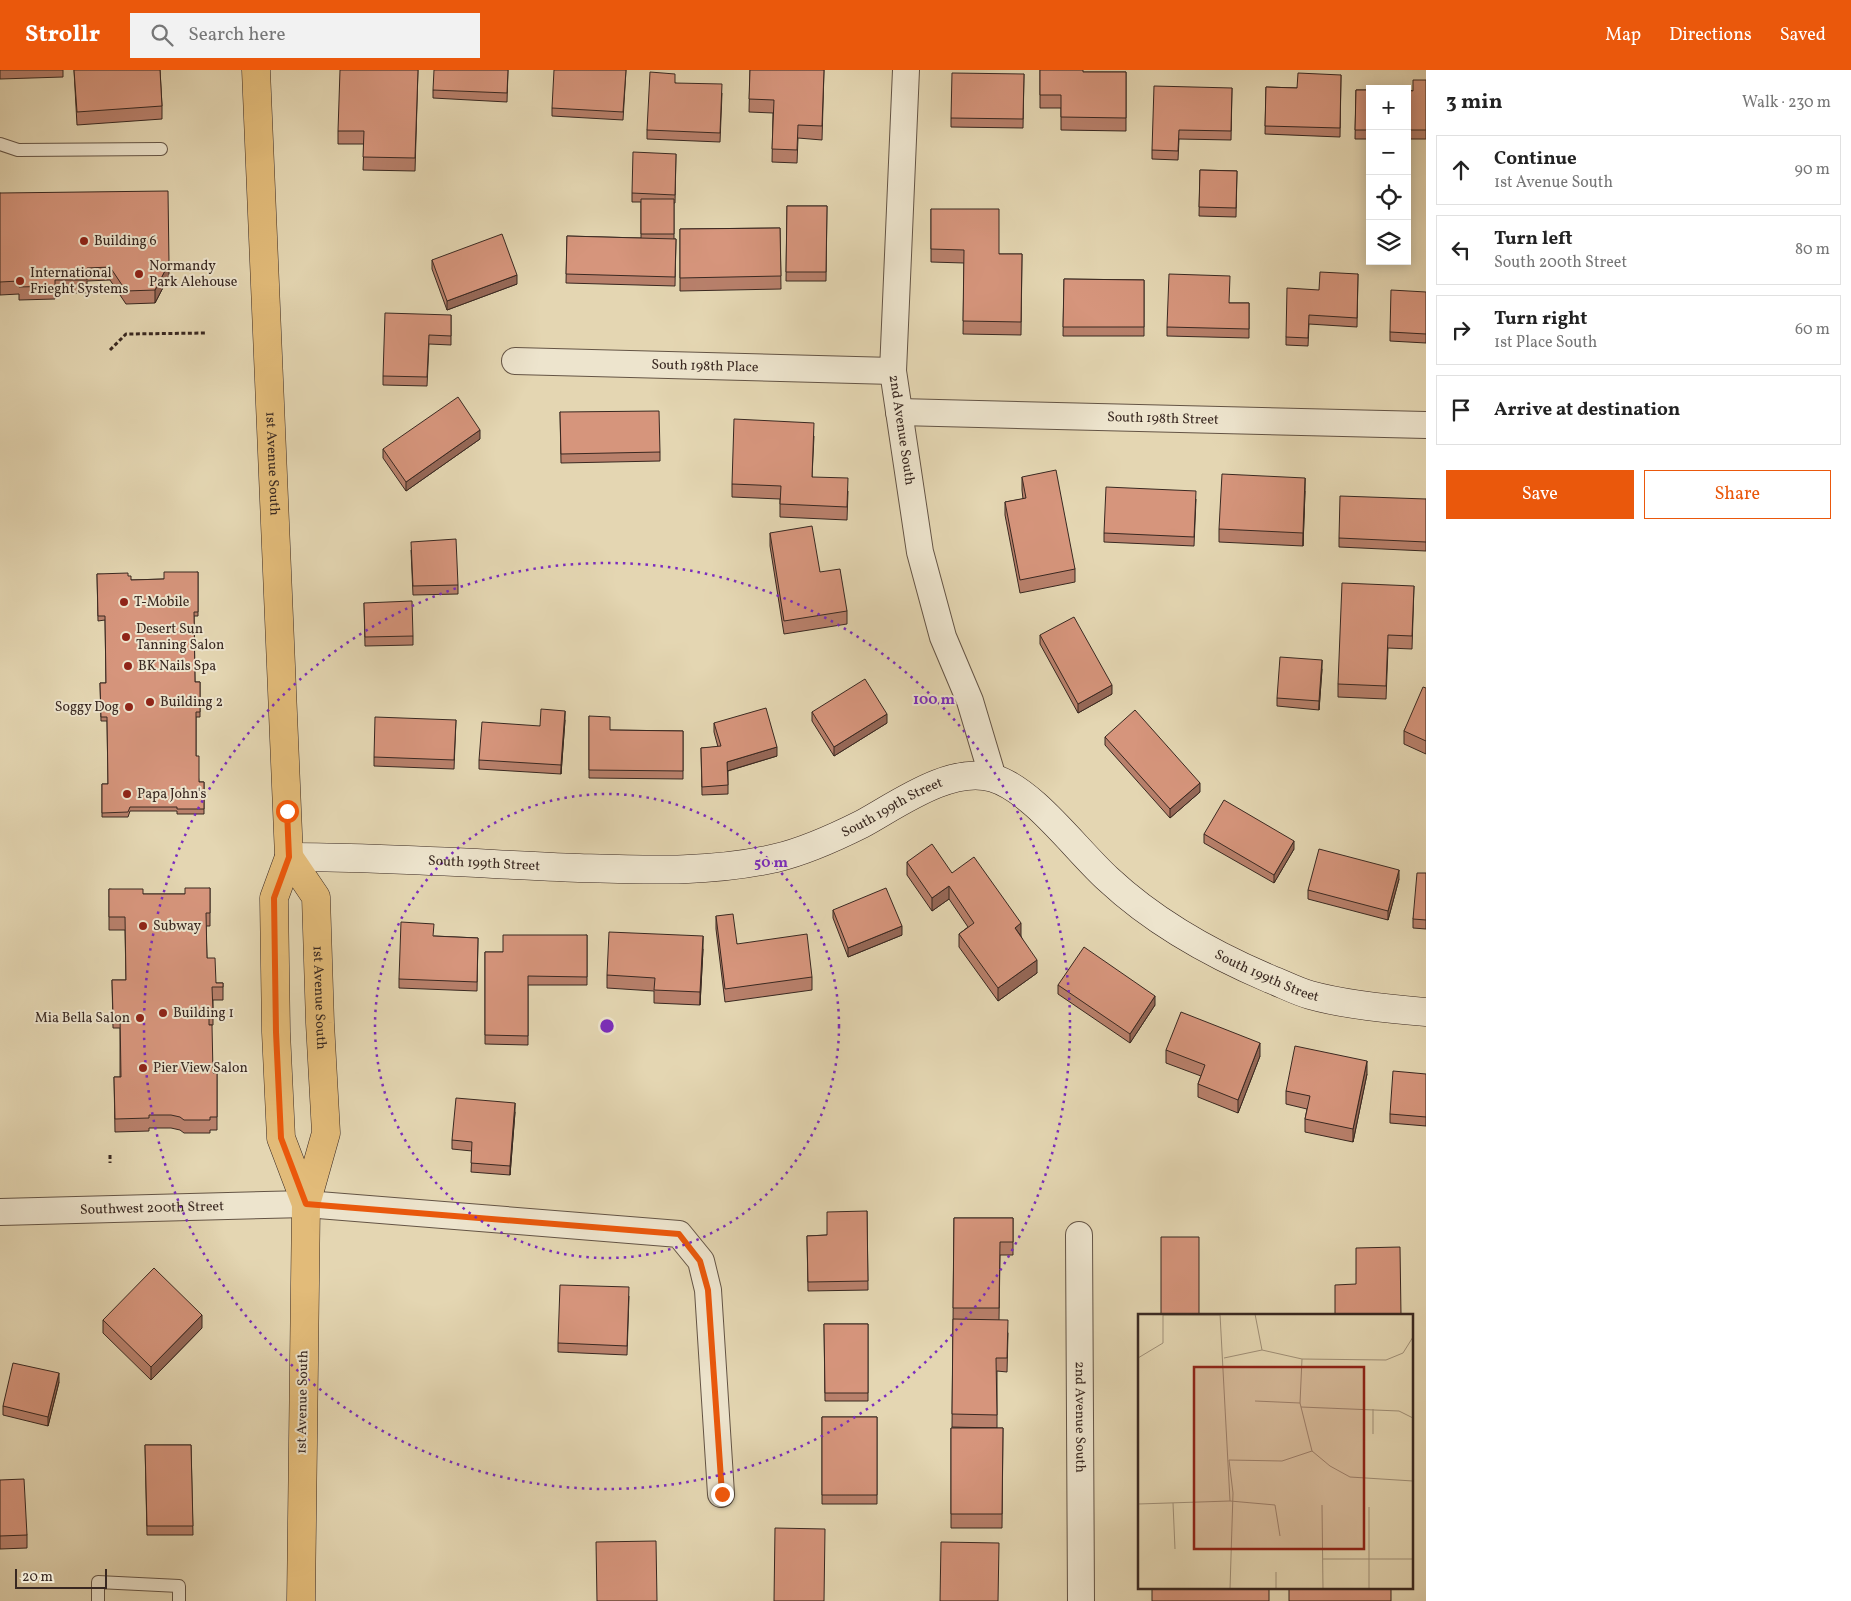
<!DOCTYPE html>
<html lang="en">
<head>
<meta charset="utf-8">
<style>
  :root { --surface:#fff; --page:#f2f2f2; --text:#222; --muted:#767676; --line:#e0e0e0; --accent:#ea580c }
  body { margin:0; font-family:Vollkorn,serif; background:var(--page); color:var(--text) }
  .controls { position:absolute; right:15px; top:15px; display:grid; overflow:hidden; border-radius:0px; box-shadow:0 2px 12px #0003 }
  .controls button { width:45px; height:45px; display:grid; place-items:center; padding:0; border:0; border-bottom:1px solid var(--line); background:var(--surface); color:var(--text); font:25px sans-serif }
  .scale { position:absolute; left:15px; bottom:12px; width:92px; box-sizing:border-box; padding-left:5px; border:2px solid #392821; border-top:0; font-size:14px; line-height:18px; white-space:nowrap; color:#392821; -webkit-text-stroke:4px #ede4cd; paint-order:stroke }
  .stop { position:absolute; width:15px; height:15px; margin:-11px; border:4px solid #ea580c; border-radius:50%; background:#fff }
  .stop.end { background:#ea580c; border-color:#fff; box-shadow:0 1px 5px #0008 }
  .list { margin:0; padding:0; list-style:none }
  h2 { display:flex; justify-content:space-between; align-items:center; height:65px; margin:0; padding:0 20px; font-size:21px }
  h2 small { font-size:16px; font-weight:400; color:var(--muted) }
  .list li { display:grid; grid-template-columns:32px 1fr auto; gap:15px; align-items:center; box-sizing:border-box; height:70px; margin:0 10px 10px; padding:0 10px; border:1px solid var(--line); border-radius:0px }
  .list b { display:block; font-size:19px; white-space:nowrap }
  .list p { margin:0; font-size:16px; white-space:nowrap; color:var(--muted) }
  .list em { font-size:16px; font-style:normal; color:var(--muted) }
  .actions { display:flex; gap:10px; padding:15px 20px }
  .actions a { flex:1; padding:11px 0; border:1px solid var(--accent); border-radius:0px; text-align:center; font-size:18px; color:var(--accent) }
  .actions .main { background:var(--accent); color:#fff }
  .icon { flex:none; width:28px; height:28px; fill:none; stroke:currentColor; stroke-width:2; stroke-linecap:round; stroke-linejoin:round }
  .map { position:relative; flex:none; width:1426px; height:1531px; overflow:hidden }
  header { display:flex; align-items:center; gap:30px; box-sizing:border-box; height:70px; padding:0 25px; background:var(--accent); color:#fff }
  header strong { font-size:24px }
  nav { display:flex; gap:28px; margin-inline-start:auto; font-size:18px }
  .search { width:350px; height:45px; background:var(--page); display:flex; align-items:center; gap:12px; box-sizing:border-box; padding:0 18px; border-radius:0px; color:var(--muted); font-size:19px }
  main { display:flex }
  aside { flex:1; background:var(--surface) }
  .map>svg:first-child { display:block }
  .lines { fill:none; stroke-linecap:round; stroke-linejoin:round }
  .lane-casing { stroke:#645445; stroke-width:14 }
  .street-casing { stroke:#645445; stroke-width:28 }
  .secondary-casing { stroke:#392821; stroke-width:29 }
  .primary-casing { stroke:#392821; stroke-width:29 }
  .path { stroke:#392821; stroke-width:3; stroke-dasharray:4 2.5; stroke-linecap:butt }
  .lane { stroke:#ede4cd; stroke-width:12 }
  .street { stroke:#ede4cd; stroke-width:26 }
  .secondary { stroke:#ede4cd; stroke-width:28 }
  .primary { stroke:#e2bb79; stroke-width:28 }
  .wall { fill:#b8806b; stroke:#392821 }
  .shaded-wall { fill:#966857; stroke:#392821 }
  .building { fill:#d6957c; stroke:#392821 }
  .route { stroke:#ea580c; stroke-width:6 }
  .ring { fill:none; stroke:#7b2cbf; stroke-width:2.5; stroke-dasharray:2.5 5 }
  .poi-dot { fill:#8f2418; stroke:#ede4cd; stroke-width:2 }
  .labels { text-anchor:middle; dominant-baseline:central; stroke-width:4; stroke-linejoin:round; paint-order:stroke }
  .poi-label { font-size:14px; fill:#392821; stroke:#ede4cd; text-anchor:start }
  .street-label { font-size:14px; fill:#392821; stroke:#ede4cd }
  .inset-road { fill:none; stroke:#a09078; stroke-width:1 }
  .view { fill:#8f2418; fill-opacity:0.15; stroke:#8f2418; stroke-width:2.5 }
  .inset-edge { fill:none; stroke:#392821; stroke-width:2.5 }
  .centre { fill:#7b2cbf; stroke:#ede4cd; stroke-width:2.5 }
  .ring-label { font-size:15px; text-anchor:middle; font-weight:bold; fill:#7b2cbf; stroke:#ede4cd; stroke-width:4; stroke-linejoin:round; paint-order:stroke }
</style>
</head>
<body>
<header>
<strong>Strollr</strong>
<div class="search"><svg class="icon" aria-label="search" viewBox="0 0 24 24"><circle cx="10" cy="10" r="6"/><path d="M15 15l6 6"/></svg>Search here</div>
<nav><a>Map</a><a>Directions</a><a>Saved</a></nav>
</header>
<main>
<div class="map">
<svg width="1426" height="1531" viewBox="0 0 1426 1531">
  <rect width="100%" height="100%" fill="#e4d6b2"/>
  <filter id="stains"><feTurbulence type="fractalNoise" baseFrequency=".004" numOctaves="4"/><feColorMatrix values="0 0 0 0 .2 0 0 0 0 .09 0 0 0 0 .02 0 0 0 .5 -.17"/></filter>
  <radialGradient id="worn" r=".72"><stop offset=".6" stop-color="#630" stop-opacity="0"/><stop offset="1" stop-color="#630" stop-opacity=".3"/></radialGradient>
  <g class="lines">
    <g class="lane-casing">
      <path id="lane" d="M0 74 18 80 161 79
        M98 1531V1512L179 1516V1531"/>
    </g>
    <g class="street-casing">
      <g id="street">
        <path id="s1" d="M906 0 893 301 920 482 943 567 970 631 993 708"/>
        <path id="s2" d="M515 291 893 301"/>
        <path id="s3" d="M899 342 1426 355"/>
        <path id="s4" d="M0 1142 306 1134 679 1164 701 1191 708 1220 721 1424"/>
        <path id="s5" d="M1079 1165 1081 1531"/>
      </g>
    </g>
    <g class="secondary-casing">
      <g id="secondary">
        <path id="s6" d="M289 787C386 787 483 794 579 798 646 800 711 803 776 788 806 781 834 768 862 754 897 735 951 695 993 708 1033 720 1076 780 1108 809 1155 853 1211 884 1270 909 1283 914 1296 921 1310 925 1346 935 1389 939 1426 942"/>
      </g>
    </g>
    <g class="primary-casing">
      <g id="primary">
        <path id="s7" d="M256 0 289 787 274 828 276 962 281 1068 306 1134"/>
        <path id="s8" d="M289 787 316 827 320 953 326 1063 306 1134 301 1531"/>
      </g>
    </g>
    <path class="path" d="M110 280 126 264 206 263
      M110 1085V1093"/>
    <use href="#lane" class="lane"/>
    <use href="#street" class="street"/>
    <use href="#secondary" class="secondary"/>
    <use href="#primary" class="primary"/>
  </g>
  <path class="wall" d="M0 0H63V7L0 9Z
    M74 0H160L162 36V49L77 55Z
    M418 0 415 101 363 100 364 74H338V61Z
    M508 0 507 32 433 28V20Z
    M626 0 623 50 552 46V38Z
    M750 0H824L822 70 798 68 797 93 772 92 773 43 749 42Z
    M1040 0 1083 2H1126V61L1061 60V38H1040Z
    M1024 4 1023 58 951 57V48Z
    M1341 5 1340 67 1265 64 1266 17 1297 18Z
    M1426 10V69H1407V20L1413 21Z
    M675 13 722 23 720 72 647 69V60Z
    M1232 18 1231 70 1179 69 1178 90 1152 89V80Z
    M1356 20H1370V69H1355Z
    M676 84 675 133H674V169H676L675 216 566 213 567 166 641 168V132H632V123Z
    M1200 100 1237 101 1236 147 1199 146Z
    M0 123 169 206 155 233 126 234 110 210 87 211V223H55V229L19 230V224L0 225Z
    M787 136H827L826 211H786Z
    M931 139 999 184H1022L1021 265 963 264 964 193 931 192Z
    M780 158 781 219 680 221V159Z
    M432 190 517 214 447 240 432 199Z
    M1358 204 1357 257 1309 254 1308 276 1286 275V267L1319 220Z
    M1064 209 1144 210V266H1063Z
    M1426 222V273L1390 271V262Z
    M1229 233H1249V268L1167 266V257Z
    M451 245V275L429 274 427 316 383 315V306Z
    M560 342 660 382V391L561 393Z
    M814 366 812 407 848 421 847 450 780 447V429L732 427V414Z
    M480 369 406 421 383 388V379Z
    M1022 407 1075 499V512L1020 523 1005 445V432L1023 429 1022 420Z
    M1305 421 1303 476 1219 472V459Z
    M1196 429 1194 476 1104 472V463Z
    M1426 429V481L1339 477V468Z
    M770 463 820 502 847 541V554L784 564 770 476Z
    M411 480 458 515V524L413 525Z
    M198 502V546H194L195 612H200V647H196V686L199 712H204V744H177V741H130L128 747H102V714H108L107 651H101L100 613H106L105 550 98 551 97 504 128 506 131 510 164 509Z
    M1414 516 1412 579 1388 578 1386 629 1338 627V614Z
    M364 533 413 566V575L365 576Z
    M1040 565 1112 624 1078 643 1040 574Z
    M1322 599 1319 640 1277 636V628Z
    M1426 618V684L1404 674V661Z
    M812 642 887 653 834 686 812 651Z
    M589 646 610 660 683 661V709L589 708Z
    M456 650 454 699 374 696V687Z
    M565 650 561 704 479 699V690L540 656Z
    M714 653 777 686 728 701V724L702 725 701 678 718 677 714 662Z
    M1105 667 1200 722 1170 748 1105 675Z
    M1204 764 1294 779 1274 813 1204 773Z
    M907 792 952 803 1021 866 1037 903 998 931 959 877V864L968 857 949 829 932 841 907 805Z
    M1426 803V859L1413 858V849Z
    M1399 809 1388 850 1308 829V820Z
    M210 818V856H206L207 888 216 913H223V930H213V955H209L213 1003H217V1060H210V1063H184L180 1060 171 1058H149V1061L115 1062 114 1007H120V958H113L112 910H126L125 860H109V819L143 824H185Z
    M833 840 902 865 848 887 833 848Z
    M716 846 737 874 812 907V920L725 932 716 859Z
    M587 865V915H528V975L485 974V882H503Z
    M434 866 478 868 477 921 399 918V909Z
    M703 879 700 935 654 933V921L607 918V905Z
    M1058 915 1155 935 1130 973 1058 924Z
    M1166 980 1260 986 1238 1043 1198 1027V1014L1201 1006 1166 993Z
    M1367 1004 1353 1072 1305 1062V1049L1307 1039 1286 1034V1021Z
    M1426 1004V1056L1390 1053V1044Z
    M515 1042 510 1105 471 1102 472 1081 452 1079V1070Z
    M867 1141 868 1220 808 1221 807 1166 827 1165Z
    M954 1148H1013V1185H1000L999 1250 1008 1263 1007 1302 997 1301V1358L952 1357Z
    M629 1226 627 1285 558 1282V1273Z
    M103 1250 202 1258 151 1310 103 1263Z
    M824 1254H868V1331H825Z
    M59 1312 48 1356 3 1345V1336Z
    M822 1347H877V1434H822Z
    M951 1358H1003L1002 1458H951Z
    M145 1375H191L193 1465H147Z
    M0 1410 27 1465V1478L0 1479Z"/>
  <path class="shaded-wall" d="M169 193V206L155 233V220Z
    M517 205V214L447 240V231Z
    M480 360V369L406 421V412Z
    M1305 408V421L1303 476V463Z
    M1322 590V599L1319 640V631Z
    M1112 615V624L1078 643V634Z
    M565 641V650L561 704V695Z
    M887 644V653L834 686V677Z
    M777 677V686L727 701V692Z
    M1200 713V722L1170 748V739Z
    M1294 771V779L1274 813V805Z
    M1399 800V809L1388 850V841Z
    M949 816V829L932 841V828Z
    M1021 853V866L1015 858Z
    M902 856V865L848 887V878Z
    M703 866V879L700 935V922Z
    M1037 890V903L998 931V918Z
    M1155 926V935L1130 973V964Z
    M1260 973V986L1238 1043V1030Z
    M1367 991V1004L1353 1072V1059Z
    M515 1033V1042L510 1105V1096Z
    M202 1245V1258L151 1310V1297Z
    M59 1303V1312L48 1356V1347Z"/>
  <path class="building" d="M74 0H160L162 36 77 42Z
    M340 0H418L415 88 363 87 364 61H338Z
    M434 0H508L507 23 433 20Z
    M554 0H626L623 42 552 38Z
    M750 0H824L822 56 798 55 797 80 772 79 774 30 749 29Z
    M1040 0H1083V2H1126V48L1061 47V25H1040Z
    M650 2 675 4V13L722 14 720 63 647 60Z
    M952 3 1024 4 1023 49 951 48Z
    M1298 3 1341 5 1340 58 1265 56 1266 17 1297 18Z
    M1413 10H1426V60H1407V20L1413 21Z
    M1154 16 1232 18 1231 61 1179 60 1178 81 1152 80Z
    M1356 20H1370V60H1355Z
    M633 82 676 84 675 125 632 123Z
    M1200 100 1237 101 1236 138 1199 137Z
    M168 121 169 193 155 220 126 221 110 197 87 198V210H55V216L19 217V211L0 212V123Z
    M641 129H674V164H641Z
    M787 136H827L826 202H786Z
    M931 139H999V184H1022L1021 252 963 251 964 180 931 179Z
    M780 158 781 206 680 208V159Z
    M502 164 517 205 447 231 432 190Z
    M567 166 676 169 675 207 566 204Z
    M1320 202 1358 204 1357 248 1309 245 1308 268 1286 267 1287 218 1319 220Z
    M1169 204 1230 206 1229 233H1249V259L1167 257Z
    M1064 209 1144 210V257H1063Z
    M1391 220 1426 222V264L1390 262Z
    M385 243 451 245V266L429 265 427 307 383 306Z
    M458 327 480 360 406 412 383 379Z
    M659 341 660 382 561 384 560 342Z
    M734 349 814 353 812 407 848 408 847 437 780 434 781 416 732 414Z
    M1056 400 1075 499 1020 510 1005 432 1026 428 1022 407Z
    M1222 404 1305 408 1303 463 1219 459Z
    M1106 417 1196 421 1194 467 1104 463Z
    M1340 426 1426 429V472L1339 468Z
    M812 456 820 502 840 499 847 541 784 551 770 463Z
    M456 469 458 515 413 516 411 472Z
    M164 502H198V542H194L195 612H200V642H196V686H199V712H204V739H177V737H130L128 742 102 743V714H108L107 647H101L100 613H106L105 546H98L97 504 128 503V506H131V510L164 509Z
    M1342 513 1414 516 1412 566 1388 565 1386 616 1338 614Z
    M412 531 413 566 365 567 364 533Z
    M1074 547 1112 615 1078 634 1040 565Z
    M1280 587 1322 590 1319 631 1277 628Z
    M865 609 887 644 834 677 812 642Z
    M1423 617 1426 618V671L1404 661Z
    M766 638 777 677 727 692 728 715 702 717 701 678 721 676 714 653Z
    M541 639 565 641 561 695 479 690 482 652 540 656Z
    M1135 640 1200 713 1170 739 1105 667Z
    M589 646 610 647V660L683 661V701L589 700Z
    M375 647 456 650 454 690 374 687Z
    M1224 730 1294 771 1274 805 1204 764Z
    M932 774 952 803 974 787 1021 853 1015 858 1037 890 998 918 959 864 974 853 949 816 932 828 907 792Z
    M1319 779 1399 800 1388 841 1308 820Z
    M1417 803H1426V850L1413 849Z
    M185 818H210V843H206L207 888H215L216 913H223V917H212L213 942H209V955H212L213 1003H217V1047H210V1050H184L180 1047 171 1045H149V1048L115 1049 114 1007H121L120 945H113L112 910H126L125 847H109V819H143V824H185Z
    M886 818 902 856 848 878 833 840Z
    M733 844 737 874 807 864 812 907 725 919 716 846Z
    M401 852 434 854 433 866 478 868 477 912 399 909Z
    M609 862 703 866 700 922 654 920 655 908 607 905Z
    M503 865H587V907L528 906V966L485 965V882H503Z
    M1084 877 1155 926 1130 964 1058 915Z
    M1181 942 1260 973 1238 1030 1198 1014 1205 995 1166 980Z
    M1295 976 1367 991 1353 1059 1305 1049 1310 1026 1286 1021Z
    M1393 1001 1426 1004V1047L1390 1044Z
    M456 1028 515 1033 510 1096 471 1093 472 1072 452 1070Z
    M867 1141 868 1211 808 1212 807 1166 827 1165V1142Z
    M954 1148H1013V1172H1000L999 1238H953Z
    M1161 1167H1199V1245H1161Z
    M1400 1177 1401 1245H1335V1215L1356 1214V1178Z
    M154 1198 202 1245 151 1297 103 1250Z
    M560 1215 629 1217 627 1276 558 1273Z
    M953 1249 1008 1250 1007 1288H996L997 1345 952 1344Z
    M824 1254H868V1323H825Z
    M13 1293 59 1303 48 1347 3 1336Z
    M822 1347H877V1425H822Z
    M951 1358H1003L1002 1444H951Z
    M145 1375H191L193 1456H147Z
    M24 1409 27 1465 0 1466V1410Z
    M775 1458 825 1459 824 1531H774Z
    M656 1471 657 1531H597L596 1472Z
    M941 1472 999 1473 998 1531H940Z
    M1152 1517H1269V1531H1152Z
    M1289 1517H1391V1531H1289Z"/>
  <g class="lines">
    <path class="route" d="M287 741 289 787 274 828 276 962 281 1068 306 1134 679 1164 700 1191 708 1220 722 1424"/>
  </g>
  <g class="ring">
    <circle cx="607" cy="956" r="232"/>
    <circle cx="607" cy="956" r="463"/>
  </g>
  <g class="poi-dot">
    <circle cx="84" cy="171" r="5"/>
    <circle cx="139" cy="204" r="5"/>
    <circle cx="20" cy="211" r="5"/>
    <circle cx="124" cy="532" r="5"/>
    <circle cx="126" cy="567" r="5"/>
    <circle cx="128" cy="596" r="5"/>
    <circle cx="150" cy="632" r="5"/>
    <circle cx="129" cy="637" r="5"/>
    <circle cx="127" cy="724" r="5"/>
    <circle cx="143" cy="856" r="5"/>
    <circle cx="163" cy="943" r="5"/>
    <circle cx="140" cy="948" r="5"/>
    <circle cx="143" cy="998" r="5"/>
  </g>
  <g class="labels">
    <g class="poi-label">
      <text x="94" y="171">Building 6</text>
      <text x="149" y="196">Normandy<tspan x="149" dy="16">Park Alehouse</tspan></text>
      <text x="30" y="203">International<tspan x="30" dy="16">Frieght Systems</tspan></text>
      <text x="134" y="532">T-Mobile</text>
      <text x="136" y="559">Desert Sun<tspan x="136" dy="16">Tanning Salon</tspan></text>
      <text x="138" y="596">BK Nails Spa</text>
      <text x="160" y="632">Building 2</text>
      <text x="119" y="637" text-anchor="end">Soggy Dog</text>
      <text x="137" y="724">Papa John's</text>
      <text x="153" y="856">Subway</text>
      <text x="173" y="943">Building 1</text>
      <text x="130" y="948" text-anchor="end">Mia Bella Salon</text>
      <text x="153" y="998">Pier View Salon</text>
    </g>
    <g class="street-label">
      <text stroke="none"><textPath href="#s2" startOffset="190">South 198th Place</textPath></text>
      <text stroke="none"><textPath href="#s3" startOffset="264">South 198th Street</textPath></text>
      <text stroke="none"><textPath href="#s1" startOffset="361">2nd Avenue South</textPath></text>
      <text stroke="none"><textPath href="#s7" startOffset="394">1st Avenue South</textPath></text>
      <text stroke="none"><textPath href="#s6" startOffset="615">South 199th Street</textPath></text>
      <text stroke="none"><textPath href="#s6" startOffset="195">South 199th Street</textPath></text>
      <text stroke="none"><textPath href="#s6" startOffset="1065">South 199th Street</textPath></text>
      <text stroke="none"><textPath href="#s8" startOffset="149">1st Avenue South</textPath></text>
      <text stroke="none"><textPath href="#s4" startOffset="152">Southwest 200th Street</textPath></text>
      <text transform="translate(303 1332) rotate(-89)">1st Avenue South</text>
      <text stroke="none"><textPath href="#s5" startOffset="182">2nd Avenue South</textPath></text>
    </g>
  </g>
  <g transform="translate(1138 1244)">
    <rect width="275" height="275" fill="#e4d6b2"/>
    <path class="inset-road" d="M82 0 92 187M117 0 124 36M25 1H82M0 44 25 29V0M86 44 124 36 164 45 248 46 265 39 275 23M164 45 162 89 174 137M117 87 162 89M163 93 261 97 275 104M235 120V95M91 146 144 147 174 137 192 152 212 163 275 167M91 146 95 179 92 275M35 189 37 235M0 190 92 187 137 191 142 222M184 191 185 275M231 193V275M185 245H275M138 275V258"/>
    <path class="view" d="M56 53H226V235H56Z"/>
    <rect width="275" height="275" class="inset-edge"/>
  </g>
  <circle cx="607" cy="956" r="8" class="centre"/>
  <g class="ring-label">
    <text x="934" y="634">100 m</text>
    <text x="771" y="797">50 m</text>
  </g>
  <rect width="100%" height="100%" filter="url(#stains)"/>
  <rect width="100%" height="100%" fill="url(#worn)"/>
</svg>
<div class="controls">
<button>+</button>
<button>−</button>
<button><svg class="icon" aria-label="locate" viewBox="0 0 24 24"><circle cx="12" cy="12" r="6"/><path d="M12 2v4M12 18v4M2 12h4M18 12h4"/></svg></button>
<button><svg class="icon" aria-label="layers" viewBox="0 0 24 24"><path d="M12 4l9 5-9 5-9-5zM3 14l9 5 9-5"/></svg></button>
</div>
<div class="scale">20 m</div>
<div class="stop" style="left:287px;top:741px"></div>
<div class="stop end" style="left:722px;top:1424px"></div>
</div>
<aside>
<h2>3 min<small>Walk · 230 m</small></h2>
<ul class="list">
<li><svg class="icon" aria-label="ahead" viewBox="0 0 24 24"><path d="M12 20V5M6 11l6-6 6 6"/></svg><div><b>Continue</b><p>1st Avenue South</p></div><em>90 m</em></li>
<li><svg class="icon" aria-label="left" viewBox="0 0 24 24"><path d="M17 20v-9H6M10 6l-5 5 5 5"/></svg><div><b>Turn left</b><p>South 200th Street</p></div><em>80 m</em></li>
<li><svg class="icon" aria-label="right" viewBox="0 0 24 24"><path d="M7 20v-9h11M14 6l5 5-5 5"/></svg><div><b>Turn right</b><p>1st Place South</p></div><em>60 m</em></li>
<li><svg class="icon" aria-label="arrive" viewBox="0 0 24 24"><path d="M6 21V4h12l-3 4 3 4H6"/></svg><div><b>Arrive at destination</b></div></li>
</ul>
<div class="actions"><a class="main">Save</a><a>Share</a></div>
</aside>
</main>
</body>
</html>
